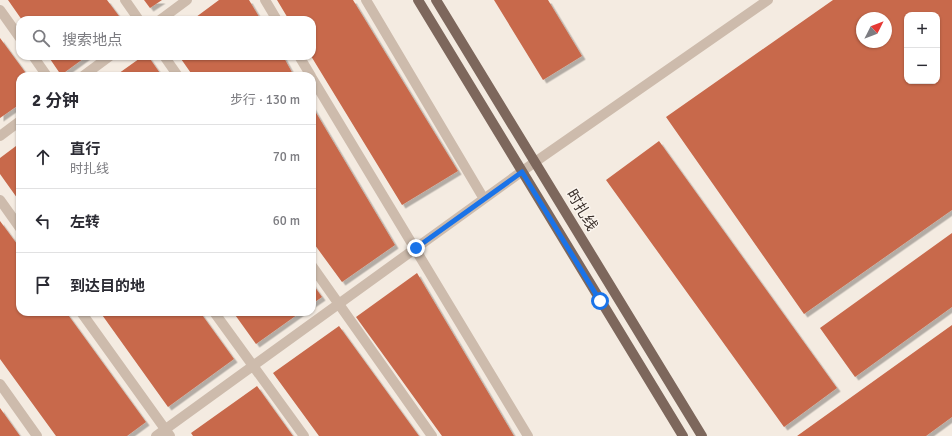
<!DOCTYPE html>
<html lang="zh">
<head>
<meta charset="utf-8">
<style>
  :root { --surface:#fff; --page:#f7f7f7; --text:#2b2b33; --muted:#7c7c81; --line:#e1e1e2 }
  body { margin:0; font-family:Signika,"Noto Sans SC",sans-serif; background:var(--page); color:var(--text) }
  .controls { position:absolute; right:12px; top:12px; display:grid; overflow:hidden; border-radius:8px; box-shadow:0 1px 3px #0004 }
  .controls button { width:36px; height:36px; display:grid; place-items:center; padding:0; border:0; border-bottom:1px solid var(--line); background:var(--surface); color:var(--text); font:20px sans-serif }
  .compass { position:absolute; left:856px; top:12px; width:36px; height:36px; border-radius:50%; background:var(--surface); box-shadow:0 1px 3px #0004; rotate:48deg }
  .stop { position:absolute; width:12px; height:12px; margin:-9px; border:3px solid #1a73e8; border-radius:50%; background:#fff }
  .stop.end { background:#1a73e8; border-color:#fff; box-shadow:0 1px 4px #0008 }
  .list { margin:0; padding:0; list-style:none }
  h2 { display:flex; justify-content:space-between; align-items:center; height:52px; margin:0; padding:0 16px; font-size:17px }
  h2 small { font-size:13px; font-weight:400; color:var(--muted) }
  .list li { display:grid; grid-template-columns:26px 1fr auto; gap:12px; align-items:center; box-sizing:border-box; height:64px; padding:0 16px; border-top:1px solid var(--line) }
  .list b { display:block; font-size:15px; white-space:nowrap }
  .list p { margin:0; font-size:13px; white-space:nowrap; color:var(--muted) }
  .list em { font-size:13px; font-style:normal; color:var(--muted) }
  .icon { flex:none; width:22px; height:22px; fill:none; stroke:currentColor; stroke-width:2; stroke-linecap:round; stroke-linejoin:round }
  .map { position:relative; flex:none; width:952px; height:436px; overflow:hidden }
  .search { position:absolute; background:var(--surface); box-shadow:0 1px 3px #0004; left:16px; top:16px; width:300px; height:44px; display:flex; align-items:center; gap:10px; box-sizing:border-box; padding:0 14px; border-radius:12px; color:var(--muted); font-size:15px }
  .panel { position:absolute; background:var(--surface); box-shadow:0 1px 3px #0004; left:16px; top:72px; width:300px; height:244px; border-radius:12px }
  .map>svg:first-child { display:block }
  .building { fill:#c8694b; fill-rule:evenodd; filter:url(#shadow) }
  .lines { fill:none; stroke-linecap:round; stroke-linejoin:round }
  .minor { stroke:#cdbbac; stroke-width:10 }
  .major { stroke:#7d675c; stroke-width:10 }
  .route { stroke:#1a73e8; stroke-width:5 }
  .labels { text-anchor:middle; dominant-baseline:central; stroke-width:3; stroke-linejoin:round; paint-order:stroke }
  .street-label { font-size:15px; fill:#3b302b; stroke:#fbf5ee }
</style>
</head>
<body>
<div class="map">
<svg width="952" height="436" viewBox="0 0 952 436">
  <defs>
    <filter id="shadow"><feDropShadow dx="3.5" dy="3.5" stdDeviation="0" flood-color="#0004"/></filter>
  </defs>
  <rect width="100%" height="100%" fill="#f4ebe1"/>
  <path class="building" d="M8 0H107L122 20H22Z
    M144 0H162L150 8Z
    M219 0H249L261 20H192Z
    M277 0H353L458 171 402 205 311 56H312V20H289Z
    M494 0H548L582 56 543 80Z
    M833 0H952V210L804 314 666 117ZM907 15H937V81H907ZM862 18H886V42H862Z
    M0 38 28 76H20V104L0 118Z
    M48 56H87L61 75Z
    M143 56H148L162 76H115Z
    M179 56H283L294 76H193Z
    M312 106 395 245 342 282 312 241Z
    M659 141 837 388 784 427 606 180Z
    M20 143V202L0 174V158Z
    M0 221 20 248V312H66L146 422 127 436H56L0 359Z
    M952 233V307L855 377 820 328Z
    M417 273 514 436H442L356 317Z
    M312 283 322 297 312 304Z
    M100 312H200L234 359 168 407Z
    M233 312H301L256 344Z
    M952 325V417L926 436H797Z
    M339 326 419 436H319L273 373Z
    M257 386 293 436H193L191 433Z
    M0 408 20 436H0Z"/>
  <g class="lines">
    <path class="minor" d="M125 0 139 20
      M265 0 277 20
      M366 0 484 199
      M0 10 20 38
      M160 20 187 0
      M33 56 47 76
      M164 56 178 76
      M299 56 311 76
      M83 76 110 56
      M312 78 528 436
      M0 136 20 121
      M0 200 20 228
      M312 266 432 436
      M81 312 170 436
      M214 312 304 436
      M0 384 37 436
      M156 436 535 162 768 0"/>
    <path class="major" d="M418 0 683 436
      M436 0 702 436"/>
  </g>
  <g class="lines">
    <path class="route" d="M416 248 522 172 600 301"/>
  </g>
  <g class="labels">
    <g class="street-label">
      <text transform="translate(582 210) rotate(59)">时扎线</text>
    </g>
  </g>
</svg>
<div class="controls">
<button>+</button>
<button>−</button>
</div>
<svg class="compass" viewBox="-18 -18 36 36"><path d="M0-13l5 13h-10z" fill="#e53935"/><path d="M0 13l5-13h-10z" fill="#7c7c81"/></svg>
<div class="stop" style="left:600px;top:301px"></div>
<div class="stop end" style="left:416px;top:248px"></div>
<div class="search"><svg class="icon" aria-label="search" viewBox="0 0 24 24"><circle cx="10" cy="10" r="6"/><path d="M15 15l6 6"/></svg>搜索地点</div>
<section class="panel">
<h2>2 分钟<small>步行 · 130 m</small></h2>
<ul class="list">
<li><svg class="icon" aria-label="ahead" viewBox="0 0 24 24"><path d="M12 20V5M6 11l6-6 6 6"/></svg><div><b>直行</b><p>时扎线</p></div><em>70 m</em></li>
<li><svg class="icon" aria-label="left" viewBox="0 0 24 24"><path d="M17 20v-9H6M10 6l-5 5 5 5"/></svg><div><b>左转</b></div><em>60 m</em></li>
<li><svg class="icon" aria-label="arrive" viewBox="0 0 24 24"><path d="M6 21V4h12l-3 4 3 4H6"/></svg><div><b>到达目的地</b></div></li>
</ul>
</section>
</div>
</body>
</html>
